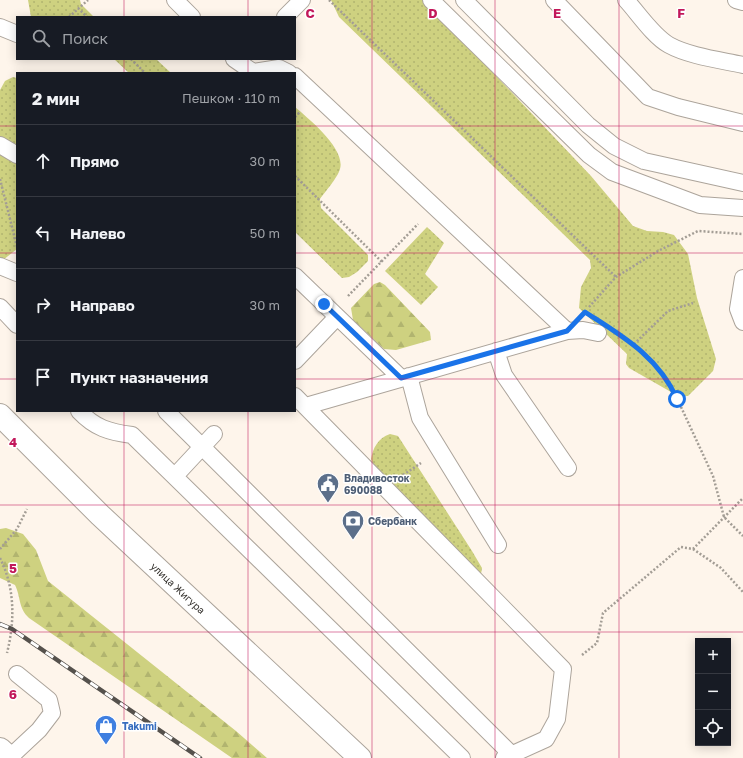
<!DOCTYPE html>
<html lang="ru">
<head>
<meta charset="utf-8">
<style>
  :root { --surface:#171b24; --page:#20242c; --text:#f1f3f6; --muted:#9ea1a6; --line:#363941 }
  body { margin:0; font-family:"Golos Text",sans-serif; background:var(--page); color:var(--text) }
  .controls { position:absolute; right:12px; bottom:12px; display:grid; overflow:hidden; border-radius:0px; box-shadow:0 2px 10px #0003 }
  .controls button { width:36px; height:36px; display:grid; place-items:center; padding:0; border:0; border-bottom:1px solid var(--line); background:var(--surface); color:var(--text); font:20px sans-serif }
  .stop { position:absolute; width:12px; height:12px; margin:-9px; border:3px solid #1a73e8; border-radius:50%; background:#fff }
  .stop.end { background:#1a73e8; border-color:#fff; box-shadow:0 1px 4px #0008 }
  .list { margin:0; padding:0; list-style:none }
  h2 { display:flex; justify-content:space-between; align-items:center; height:52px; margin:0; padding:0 16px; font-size:17px }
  h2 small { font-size:13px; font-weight:400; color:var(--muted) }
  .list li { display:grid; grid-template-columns:26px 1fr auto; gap:12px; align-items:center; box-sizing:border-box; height:72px; padding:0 16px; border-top:1px solid var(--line) }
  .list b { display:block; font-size:15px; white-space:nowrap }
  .list em { font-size:13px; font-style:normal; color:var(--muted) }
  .icon { flex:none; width:22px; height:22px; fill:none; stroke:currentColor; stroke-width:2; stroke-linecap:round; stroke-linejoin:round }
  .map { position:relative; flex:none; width:743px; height:758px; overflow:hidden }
  .search { position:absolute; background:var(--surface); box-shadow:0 2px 10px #0003; left:16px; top:16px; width:280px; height:44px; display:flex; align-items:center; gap:10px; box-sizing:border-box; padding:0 14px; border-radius:0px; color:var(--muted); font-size:15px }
  .panel { position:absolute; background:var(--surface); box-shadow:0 2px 10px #0003; left:16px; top:72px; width:280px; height:340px; border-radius:0px }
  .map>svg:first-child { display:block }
  .grass { fill:url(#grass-dots) }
  .forest { fill:url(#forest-firs) }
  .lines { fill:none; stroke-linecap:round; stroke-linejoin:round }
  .service-casing { stroke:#aca49b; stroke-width:18 }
  .secondary-casing { stroke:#aca49b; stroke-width:24 }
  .path { stroke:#a39d95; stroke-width:2.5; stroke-dasharray:2 2; stroke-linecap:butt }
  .service { stroke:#fff; stroke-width:16 }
  .secondary { stroke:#fff; stroke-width:22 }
  .rail-casing { stroke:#55514c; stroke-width:4.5 }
  .rail { stroke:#fff; stroke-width:3; stroke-dasharray:9; stroke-linecap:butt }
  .route { stroke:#1a73e8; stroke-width:5 }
  .grid { fill:none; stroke:#c2185b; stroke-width:1; stroke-opacity:0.55 }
  .labels { text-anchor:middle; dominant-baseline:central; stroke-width:3; stroke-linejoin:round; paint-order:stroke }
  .service-label { font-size:10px; font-weight:bold; fill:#4e5e75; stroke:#fff; text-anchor:start }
  .street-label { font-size:10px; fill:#312e2a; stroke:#fff }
  .shop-label { font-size:10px; font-weight:bold; fill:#366cbe; stroke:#fff; text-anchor:start }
  .grid-label { font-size:13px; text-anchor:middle; font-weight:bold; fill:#c2185b; stroke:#fff; stroke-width:3; stroke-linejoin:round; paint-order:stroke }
</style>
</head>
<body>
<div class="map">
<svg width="743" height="758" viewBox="0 0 743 758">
  <defs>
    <pattern id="grass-dots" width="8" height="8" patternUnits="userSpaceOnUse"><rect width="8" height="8" fill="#ced180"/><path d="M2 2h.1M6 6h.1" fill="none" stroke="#b1b46f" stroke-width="1.8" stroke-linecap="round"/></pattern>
    <pattern id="forest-firs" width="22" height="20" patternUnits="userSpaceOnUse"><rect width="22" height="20" fill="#ced180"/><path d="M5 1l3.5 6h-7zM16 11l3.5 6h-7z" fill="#b1b46f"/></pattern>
  </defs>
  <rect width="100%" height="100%" fill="#fef5eb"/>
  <path class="grass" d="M28 0H80L81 4 94 17H31Z
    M331 0H424L591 176 633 226 647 231 663 232 674 235 688 254 697 298 716 359 713 371 688 396H678L629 368 626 364 627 354 579 308 581 287 591 268 590 260 339 17Z
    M114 59H156L171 73H129Z
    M13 77 17 78V147L0 137V90L5 81Z
    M295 107C309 119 346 149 340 169 338 177 325 192 320 199L321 208 368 255V261L357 272 349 277 342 278 295 232Z
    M0 154 17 163V249L3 260 0 259Z
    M427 227 444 243 425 274 438 287 421 305 385 271Z
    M390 434 398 436 472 551 482 568 481 574 477 576 374 467 371 459C373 448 378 438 390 434Z"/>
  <path class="forest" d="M380 282 385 285 430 332 431 340 396 350 384 349 353 320 351 308 374 284Z
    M6 528 23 534 36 550 48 581 236 731 267 758H232L29 618C18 608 21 597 15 585L0 578V529Z"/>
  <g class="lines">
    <g class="service-casing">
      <path id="service" d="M175 0 192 17
        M431 0 589 155 612 172 700 205 743 208
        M464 0 588 125 614 146 644 161 743 183
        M554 0 648 97 678 107 743 123
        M626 0C638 13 653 36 669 45 689 56 720 60 743 65
        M736 0 743 2
        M285 17 302 0
        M0 27 17 34
        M234 59 253 72 279 68 289 73
        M295 76 567 331
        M0 145 17 155
        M0 266 17 273
        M295 276 401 378
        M743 278 738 309 743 322
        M0 307 17 325
        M496 351 504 375 568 468
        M295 361 337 317
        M409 376 420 418 498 545
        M295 396 563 669 557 719 546 739 504 758
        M306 406 567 331 583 330 598 333
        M79 411C95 428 109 432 132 435L462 758
        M166 411 511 754
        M175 476 214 434
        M9 758 39 730 52 713 49 700 17 674"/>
    </g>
    <g class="secondary-casing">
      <path id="secondary" d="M0 415 100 515 360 758
        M0 749 10 758"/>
    </g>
    <path class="path" d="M329 0 616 277
      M78 8 87 17
      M69 17 88 0
      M131 59 145 73
      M295 117 300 112
      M295 176 382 262
      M0 179 17 247
      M348 296 418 224
      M589 307 616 277 658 251 698 231 743 234
      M620 335 645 354 669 381 713 476 724 517 743 536
      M634 344 668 311 693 303
      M403 475 421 463
      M0 549 17 529 27 509
      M693 549 721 568 743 592
      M0 558C15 588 15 621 7 653
      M582 655 597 643 603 613 681 547 693 549 743 498"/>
    <use href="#service" class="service"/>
    <use href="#secondary" class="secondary"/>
    <g class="rail-casing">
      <path id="rail" d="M0 624 12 629 200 758"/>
    </g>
    <use href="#rail" class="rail"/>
  </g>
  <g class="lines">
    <path class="route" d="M324 304 401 378 567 331 585 312C622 336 658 356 677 399"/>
  </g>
  <path class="grid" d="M124 0V17M248 0V17M372 0V758M495 0V758M619 0V758M124 59V73M248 59V73M0 126H17M295 126H743M0 253H17M295 253H743M0 379H17M295 379H743M124 411V758M248 411V758M0 505H743M0 632H743"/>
  <defs>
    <g id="civic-pin" transform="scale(1.15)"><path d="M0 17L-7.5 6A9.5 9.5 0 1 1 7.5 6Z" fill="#5c6f8a" stroke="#fff"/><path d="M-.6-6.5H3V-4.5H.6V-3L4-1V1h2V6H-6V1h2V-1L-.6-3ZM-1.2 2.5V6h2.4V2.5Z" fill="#fff"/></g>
    <g id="bank-pin" transform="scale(1.15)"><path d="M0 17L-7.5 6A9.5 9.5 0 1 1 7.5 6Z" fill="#5c6f8a" stroke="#fff"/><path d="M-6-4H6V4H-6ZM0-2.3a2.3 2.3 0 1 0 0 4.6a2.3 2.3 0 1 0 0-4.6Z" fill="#fff"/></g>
    <g id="shop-pin" transform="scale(1.15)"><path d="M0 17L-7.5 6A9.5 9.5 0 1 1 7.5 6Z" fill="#3f7fe0" stroke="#fff"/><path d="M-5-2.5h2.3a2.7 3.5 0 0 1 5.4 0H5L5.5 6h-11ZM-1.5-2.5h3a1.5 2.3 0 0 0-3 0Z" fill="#fff"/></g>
  </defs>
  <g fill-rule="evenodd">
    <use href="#civic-pin" x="328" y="484"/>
    <use href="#bank-pin" x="353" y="521"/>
    <use href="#shop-pin" x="106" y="726"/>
  </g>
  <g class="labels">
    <g class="service-label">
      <text x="344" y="478">Владивосток<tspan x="344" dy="12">690088</tspan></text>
      <text x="368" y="521">Сбербанк</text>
    </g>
    <g class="street-label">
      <text transform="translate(178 588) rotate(43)">улица Жигура</text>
    </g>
    <g class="shop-label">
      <text x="122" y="726">Takumi</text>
    </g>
  </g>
  <g class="grid-label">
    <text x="310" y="18">C</text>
    <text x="433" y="18">D</text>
    <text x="557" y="18">E</text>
    <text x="681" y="18">F</text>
    <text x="13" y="447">4</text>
    <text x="13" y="573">5</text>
    <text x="13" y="699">6</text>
  </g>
</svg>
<div class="controls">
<button>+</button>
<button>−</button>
<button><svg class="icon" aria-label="locate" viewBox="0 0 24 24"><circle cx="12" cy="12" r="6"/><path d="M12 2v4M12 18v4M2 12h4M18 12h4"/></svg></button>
</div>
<div class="stop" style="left:677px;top:399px"></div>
<div class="stop end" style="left:324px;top:304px"></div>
<div class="search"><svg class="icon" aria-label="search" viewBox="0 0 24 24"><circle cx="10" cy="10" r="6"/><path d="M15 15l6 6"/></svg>Поиск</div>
<section class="panel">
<h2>2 мин<small>Пешком · 110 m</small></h2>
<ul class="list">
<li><svg class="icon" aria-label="ahead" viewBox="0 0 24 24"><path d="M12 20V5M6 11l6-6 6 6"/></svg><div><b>Прямо</b></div><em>30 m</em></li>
<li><svg class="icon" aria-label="left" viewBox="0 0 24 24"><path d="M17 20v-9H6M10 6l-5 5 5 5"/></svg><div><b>Налево</b></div><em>50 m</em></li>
<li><svg class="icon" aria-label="right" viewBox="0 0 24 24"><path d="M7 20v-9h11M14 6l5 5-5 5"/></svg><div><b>Направо</b></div><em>30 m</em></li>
<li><svg class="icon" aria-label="arrive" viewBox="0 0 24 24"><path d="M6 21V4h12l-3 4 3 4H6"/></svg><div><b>Пункт назначения</b></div></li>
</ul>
</section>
</div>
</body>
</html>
